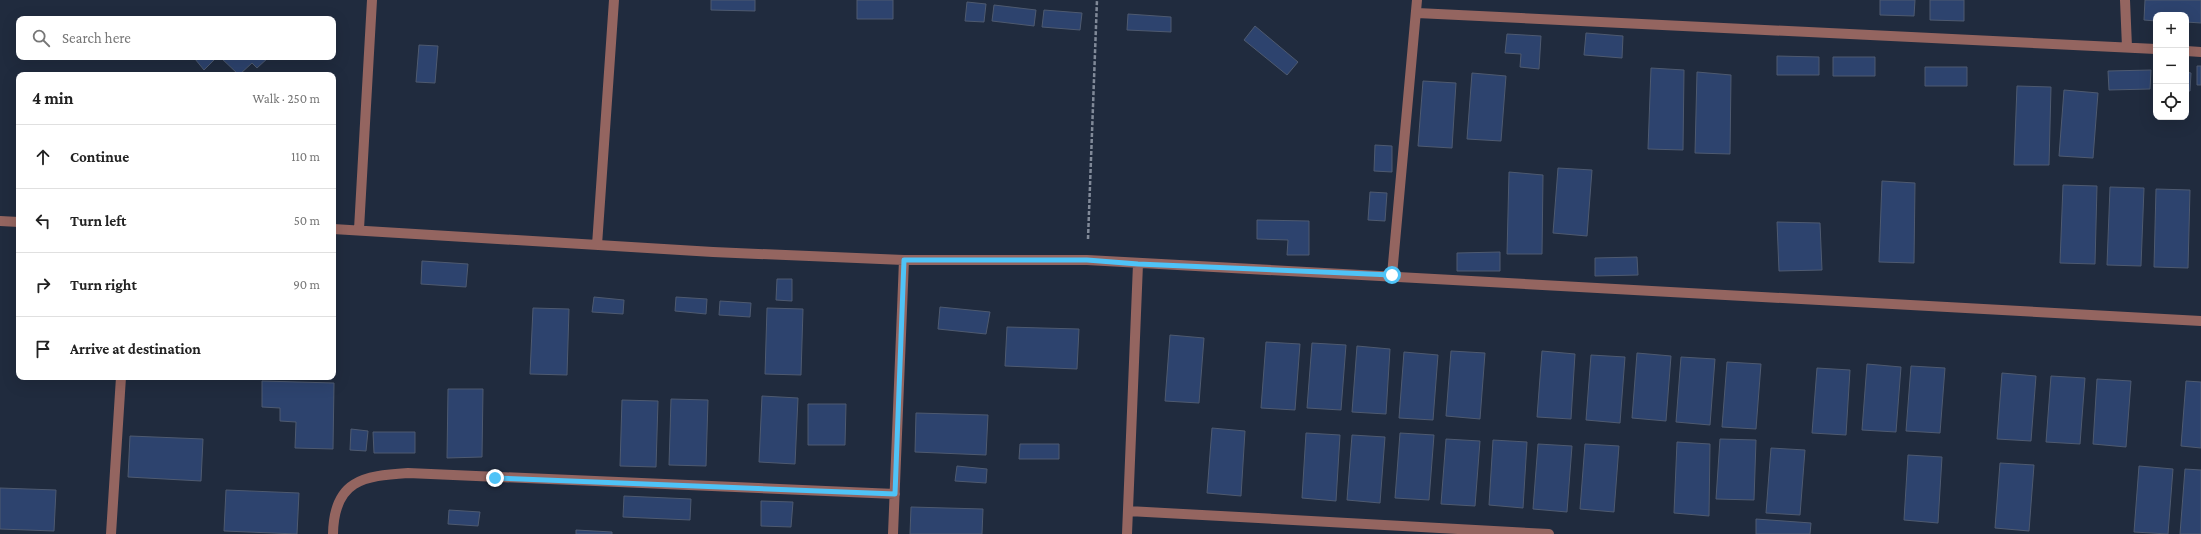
<!DOCTYPE html>
<html lang="en">
<head>
<meta charset="utf-8">
<style>
  :root { --surface:#fff; --page:#f6f6f6; --text:#222; --muted:#767676; --line:#e0e0e0 }
  body { margin:0; font-family:"Crimson Pro",serif; background:var(--page); color:var(--text) }
  .controls { position:absolute; right:12px; top:12px; display:grid; overflow:hidden; border-radius:8px; box-shadow:0 4px 16px #0002 }
  .controls button { width:36px; height:36px; display:grid; place-items:center; padding:0; border:0; border-bottom:1px solid var(--line); background:var(--surface); color:var(--text); font:20px sans-serif }
  .stop { position:absolute; width:12px; height:12px; margin:-9px; border:3px solid #4fc3f7; border-radius:50%; background:#fff }
  .stop.end { background:#4fc3f7; border-color:#fff; box-shadow:0 1px 4px #0008 }
  .list { margin:0; padding:0; list-style:none }
  h2 { display:flex; justify-content:space-between; align-items:center; height:52px; margin:0; padding:0 16px; font-size:17px }
  h2 small { font-size:13px; font-weight:400; color:var(--muted) }
  .list li { display:grid; grid-template-columns:26px 1fr auto; gap:12px; align-items:center; box-sizing:border-box; height:64px; padding:0 16px; border-top:1px solid var(--line) }
  .list b { display:block; font-size:15px; white-space:nowrap }
  .list em { font-size:13px; font-style:normal; color:var(--muted) }
  .icon { flex:none; width:22px; height:22px; fill:none; stroke:currentColor; stroke-width:2; stroke-linecap:round; stroke-linejoin:round }
  .map { position:relative; flex:none; width:2201px; height:534px; overflow:hidden }
  .search { position:absolute; background:var(--surface); box-shadow:0 4px 16px #0002; left:16px; top:16px; width:320px; height:44px; display:flex; align-items:center; gap:10px; box-sizing:border-box; padding:0 14px; border-radius:8px; color:var(--muted); font-size:15px }
  .panel { position:absolute; background:var(--surface); box-shadow:0 4px 16px #0002; left:16px; top:72px; width:320px; height:308px; border-radius:8px }
  .map>svg:first-child { display:block }
  .building { fill:#2d436e; stroke:#4e5a70 }
  .lines { fill:none; stroke-linecap:round; stroke-linejoin:round }
  .path { stroke:#818a99; stroke-width:2.5; stroke-dasharray:4 2; stroke-linecap:butt }
  .minor { stroke:#946560; stroke-width:10 }
  .route { stroke:#4fc3f7; stroke-width:5 }
</style>
</head>
<body>
<div class="map">
<svg width="2201" height="534" viewBox="0 0 2201 534">
  <rect width="100%" height="100%" fill="#202b3e"/>
  <path class="building" d="M711 0H755V11L711 10Z
    M857 0H893V19H857Z
    M1880 0H1915L1914 16 1880 15Z
    M1930 0H1964V21L1930 20Z
    M2145 0H2201V23L2186 22V15H2156V21L2144 20Z
    M967 2 986 4 984 22 965 21Z
    M994 5 1036 10 1034 26 992 21Z
    M1044 10 1082 13 1080 30 1042 27Z
    M1128 14 1171 17V32L1127 30Z
    M1255 26 1298 62 1287 75 1244 40Z
    M1586 33 1623 36 1622 58 1584 55Z
    M1507 34 1541 36 1539 69 1520 67 1521 54 1505 53Z
    M419 45 438 46 435 83 416 82Z
    M1777 56 1819 57V75H1777Z
    M197 57H217L204 70 195 59Z
    M220 57H269L257 68 252 63 239 75Z
    M1833 57H1875V76H1833Z
    M2197 66H2201V85H2197Z
    M1925 67H1967V86H1925Z
    M1651 68 1684 70 1683 150 1648 149Z
    M2151 70 2150 89 2109 90 2108 71Z
    M1697 72 1731 75 1730 154 1695 153Z
    M2186 72 2191 73 2190 91H2186Z
    M1472 73 1506 76 1501 141 1467 139Z
    M1423 81 1456 83 1452 148 1418 146Z
    M2017 86 2051 87 2049 165H2014Z
    M2064 90 2098 93 2093 158 2059 156Z
    M1375 145 1392 146V172L1374 171Z
    M1558 168 1592 170 1587 236 1553 233Z
    M1509 172 1543 175 1542 254H1507Z
    M1882 181 1915 183 1914 263 1879 262Z
    M2063 185 2097 186 2095 264 2060 263Z
    M2110 187 2144 188 2141 266 2107 265Z
    M2156 189 2190 190 2188 268 2154 267Z
    M1370 192 1387 193 1385 221 1368 220Z
    M1257 220 1309 221V255H1287L1288 240 1257 239Z
    M1777 222 1820 223 1822 270 1779 271Z
    M1500 252V271H1457V253Z
    M1637 257 1638 275 1595 276V258Z
    M422 261 468 264 466 287 421 284Z
    M777 279H792V301L776 300Z
    M594 297 624 300 623 314 592 312Z
    M676 297 707 299 706 314 675 311Z
    M720 301 751 303 750 317 719 315Z
    M940 307 990 312 986 334 938 329Z
    M533 308 569 309 567 375 530 374Z
    M767 308 803 309 801 375 765 374Z
    M1007 327 1079 329 1077 369 1005 366Z
    M1170 335 1204 338 1199 403 1165 401Z
    M1266 342 1300 344 1295 410 1261 408Z
    M1312 343 1346 345 1341 410 1307 408Z
    M1357 346 1390 349 1386 414 1352 412Z
    M1451 351 1485 353 1480 419 1446 416Z
    M1542 351 1575 354 1571 419 1537 417Z
    M1404 352 1438 355 1433 420 1399 418Z
    M1637 353 1671 356 1666 421 1632 418Z
    M1591 355 1625 357 1620 423 1586 420Z
    M1681 357 1715 359 1710 425 1676 422Z
    M1727 362 1761 364 1756 429 1722 427Z
    M1867 364 1901 367 1896 432 1862 430Z
    M1911 366 1945 368 1940 433 1906 431Z
    M1817 368 1850 370 1846 435 1812 433Z
    M2002 373 2036 376 2031 441 1997 439Z
    M2051 376 2085 378 2080 444 2046 442Z
    M2097 379 2131 381 2126 447 2093 444Z
    M262 381 334 383 333 449 295 448 296 422 280 421V408L262 407Z
    M2186 381 2201 382V448L2181 446Z
    M448 389H483L482 457 447 458Z
    M762 396 798 398 795 464 759 462Z
    M671 399 708 400 706 466 669 465Z
    M622 400 658 401 656 467 620 466Z
    M808 404H846L845 445H808Z
    M916 413 988 415 986 455 915 452Z
    M1212 428 1245 431 1241 496 1207 493Z
    M351 429 368 431 366 451 350 450Z
    M373 432H415V453H374Z
    M1306 433 1340 435 1336 501 1302 498Z
    M1400 433 1434 435 1429 500 1395 498Z
    M1352 435 1385 437 1380 503 1347 500Z
    M130 436 203 439 201 481 128 477Z
    M1446 439 1480 441 1475 506 1441 504Z
    M1720 439 1756 440 1754 500 1716 499Z
    M1493 440 1527 442 1523 508 1489 505Z
    M1677 442 1710 444 1709 516 1674 513Z
    M1020 444H1059V459H1019Z
    M1538 444 1572 446 1567 512 1533 509Z
    M1585 444 1619 446 1614 512 1580 509Z
    M1771 448 1805 450 1800 515 1766 513Z
    M1908 455 1942 457 1938 523 1904 520Z
    M2000 463 2034 465 2029 531 1995 528Z
    M957 466 987 469 986 483 955 481Z
    M2139 466 2173 469 2168 534 2134 532Z
    M2185 469 2201 470V534H2180Z
    M0 488 56 490 54 531 0 529Z
    M226 490 299 493 297 534 224 531Z
    M624 496 691 499 690 520 623 517Z
    M761 501 793 502 791 527 761 526Z
    M911 507 983 509 982 534H910Z
    M449 510 480 512 478 526 448 524Z
    M1756 519 1811 523 1810 534H1756Z
    M576 530 612 532V534H576Z"/>
  <g class="lines">
    <path class="path" d="M1088 239 1097 0"/>
    <path class="minor" d="M2125 0 2127 47
      M1417 13 2156 49
      M2186 51 2201 52
      M0 221 19 222
      M333 229 713 252 904 260H1087L2201 321
      M359 229 372 0
      M597 245 614 0
      M1392 275 1417 0
      M1128 511 1549 534
      M111 534 121 377
      M333 534C334 480 363 476 408 473L895 494
      M893 534 904 260
      M1127 534 1138 264"/>
  </g>
  <g class="lines">
    <path class="route" d="M495 478 895 494 904 260H1087L1138 264 1392 275"/>
  </g>
</svg>
<div class="controls">
<button>+</button>
<button>−</button>
<button><svg class="icon" aria-label="locate" viewBox="0 0 24 24"><circle cx="12" cy="12" r="6"/><path d="M12 2v4M12 18v4M2 12h4M18 12h4"/></svg></button>
</div>
<div class="stop" style="left:1392px;top:275px"></div>
<div class="stop end" style="left:495px;top:478px"></div>
<div class="search"><svg class="icon" aria-label="search" viewBox="0 0 24 24"><circle cx="10" cy="10" r="6"/><path d="M15 15l6 6"/></svg>Search here</div>
<section class="panel">
<h2>4 min<small>Walk · 250 m</small></h2>
<ul class="list">
<li><svg class="icon" aria-label="ahead" viewBox="0 0 24 24"><path d="M12 20V5M6 11l6-6 6 6"/></svg><div><b>Continue</b></div><em>110 m</em></li>
<li><svg class="icon" aria-label="left" viewBox="0 0 24 24"><path d="M17 20v-9H6M10 6l-5 5 5 5"/></svg><div><b>Turn left</b></div><em>50 m</em></li>
<li><svg class="icon" aria-label="right" viewBox="0 0 24 24"><path d="M7 20v-9h11M14 6l5 5-5 5"/></svg><div><b>Turn right</b></div><em>90 m</em></li>
<li><svg class="icon" aria-label="arrive" viewBox="0 0 24 24"><path d="M6 21V4h12l-3 4 3 4H6"/></svg><div><b>Arrive at destination</b></div></li>
</ul>
</section>
</div>
</body>
</html>
